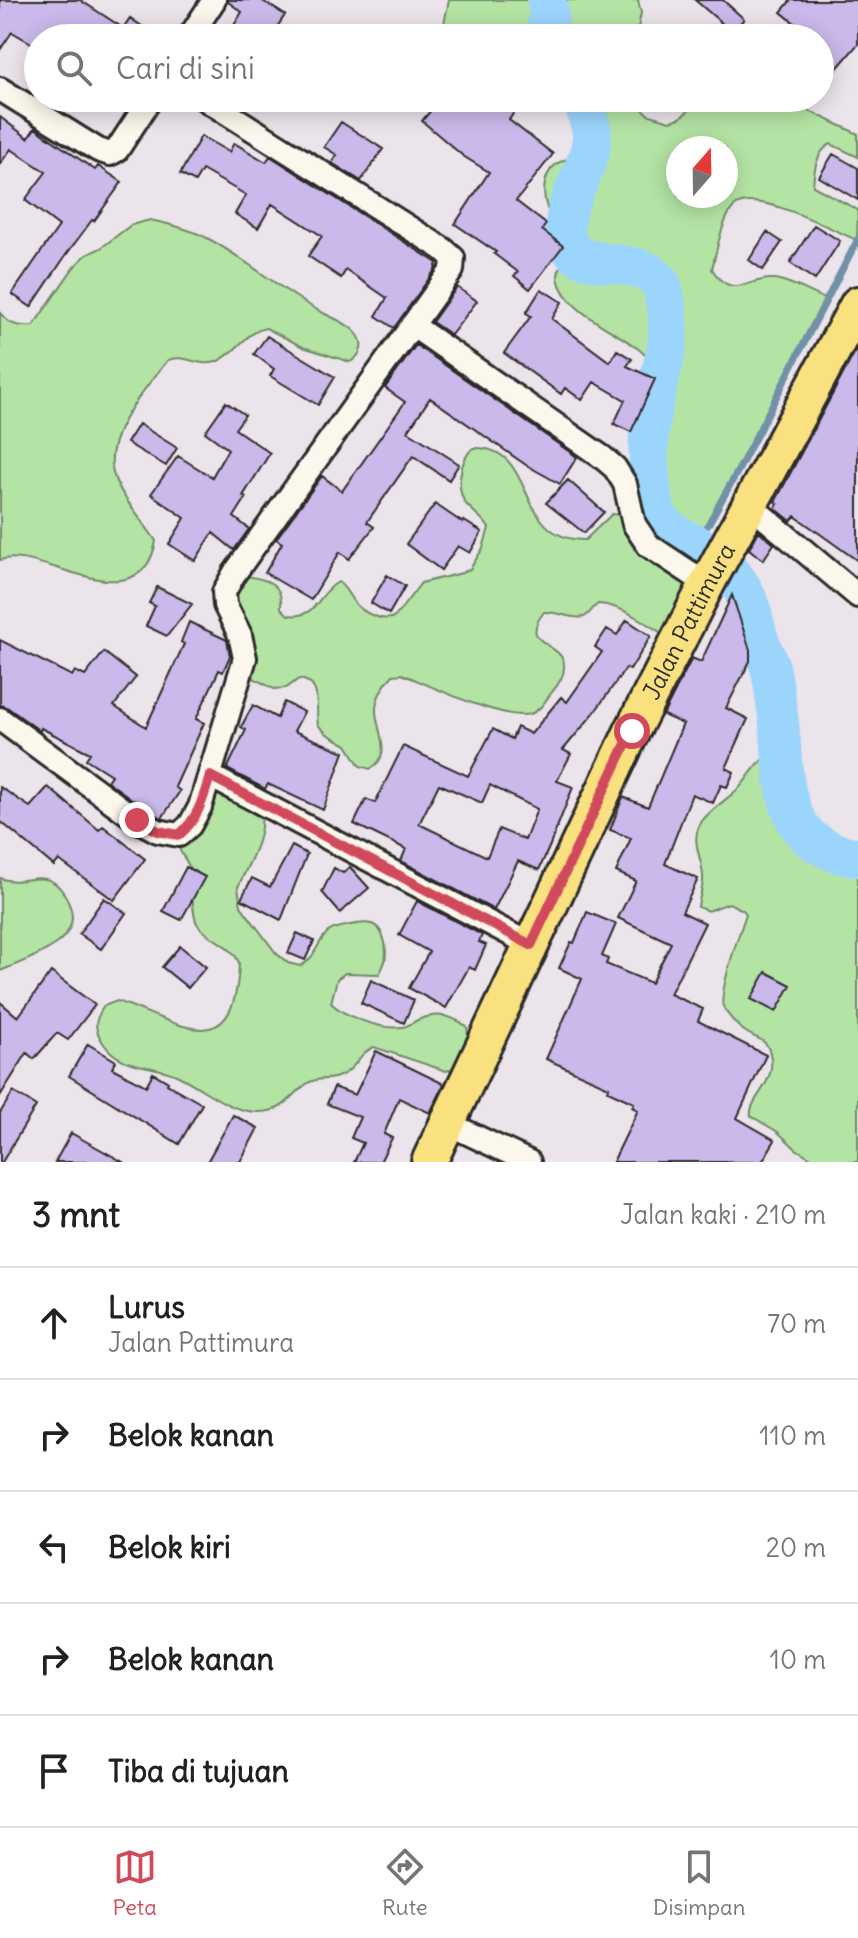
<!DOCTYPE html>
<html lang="id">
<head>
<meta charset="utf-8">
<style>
  :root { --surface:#fff; --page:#f2f2f2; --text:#202124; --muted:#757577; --line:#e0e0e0; --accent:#d1495b }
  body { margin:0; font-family:Delius,sans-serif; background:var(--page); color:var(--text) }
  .compass { position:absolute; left:666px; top:136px; width:72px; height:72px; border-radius:50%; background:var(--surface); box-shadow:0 4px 20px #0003; rotate:20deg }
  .stop { position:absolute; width:24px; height:24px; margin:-18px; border:6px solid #d1495b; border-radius:50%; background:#fff }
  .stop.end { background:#d1495b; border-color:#fff; box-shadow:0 2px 8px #0008 }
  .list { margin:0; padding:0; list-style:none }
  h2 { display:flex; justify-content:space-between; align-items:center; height:104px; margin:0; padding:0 32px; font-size:34px }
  h2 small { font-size:26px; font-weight:400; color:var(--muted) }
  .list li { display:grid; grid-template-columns:52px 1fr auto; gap:24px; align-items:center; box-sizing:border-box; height:112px; padding:0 32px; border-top:2px solid var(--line) }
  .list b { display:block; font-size:30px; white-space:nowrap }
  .list p { margin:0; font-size:26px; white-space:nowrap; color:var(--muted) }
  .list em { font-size:26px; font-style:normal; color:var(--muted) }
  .icon { flex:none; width:44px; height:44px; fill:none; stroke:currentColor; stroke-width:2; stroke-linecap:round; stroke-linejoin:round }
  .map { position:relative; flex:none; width:858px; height:1162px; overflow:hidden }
  .search { position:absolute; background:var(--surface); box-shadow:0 4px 20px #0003; left:24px; right:24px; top:24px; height:88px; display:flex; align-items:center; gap:20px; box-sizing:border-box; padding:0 28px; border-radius:44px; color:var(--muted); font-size:30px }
  .sheet { height:664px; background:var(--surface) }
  nav { display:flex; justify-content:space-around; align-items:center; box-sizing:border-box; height:112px; border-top:2px solid var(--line); background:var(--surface); font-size:22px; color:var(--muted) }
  nav a { display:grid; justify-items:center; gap:4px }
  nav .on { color:var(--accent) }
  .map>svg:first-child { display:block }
  .green { fill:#b4e4a4; stroke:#708868; stroke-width:2; fill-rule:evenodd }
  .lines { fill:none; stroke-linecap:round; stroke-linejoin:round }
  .stream { stroke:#6f91a8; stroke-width:7 }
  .river { stroke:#9cd5fc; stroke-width:40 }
  .building { fill:#cab9ea; stroke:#2b2b2b; stroke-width:2; fill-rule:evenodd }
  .minor-casing { stroke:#2b2b2b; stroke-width:28 }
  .primary-casing { stroke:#2b2b2b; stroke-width:40 }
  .minor { stroke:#fbf7ec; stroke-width:22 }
  .primary { stroke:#fae180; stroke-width:34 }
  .route { stroke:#d1495b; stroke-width:10 }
  .labels { text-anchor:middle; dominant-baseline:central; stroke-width:6; stroke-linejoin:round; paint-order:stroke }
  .street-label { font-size:24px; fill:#2b2b2b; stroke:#fbf7ec }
</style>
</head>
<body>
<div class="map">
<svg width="858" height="1162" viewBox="0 0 858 1162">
  <rect width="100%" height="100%" fill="#ece4eb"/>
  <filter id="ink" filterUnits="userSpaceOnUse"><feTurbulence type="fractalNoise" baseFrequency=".0125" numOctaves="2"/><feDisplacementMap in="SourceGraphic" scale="16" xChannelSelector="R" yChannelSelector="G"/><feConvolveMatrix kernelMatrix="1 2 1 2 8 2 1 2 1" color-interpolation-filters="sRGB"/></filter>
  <g filter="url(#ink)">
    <path class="green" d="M449 0H638L641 13 636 38H441Z
      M582 98H634L647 114 670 121 680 118 703 98H782L858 134V157L831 144C816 151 814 171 813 186L858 210 857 240C832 230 758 189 735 206 723 215 716 253 712 269 732 302 749 277 774 279 791 281 811 293 827 300L696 546C685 541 672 536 664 526 638 492 651 415 662 377 656 369 650 359 642 352 620 332 564 312 558 278 557 268 567 258 572 250 557 227 535 203 548 174 552 166 560 160 569 159 574 158 582 160 588 160L593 135ZM678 148H726V196H678Z
      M150 220C170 224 190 229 209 239 249 261 283 292 323 313 335 319 352 325 359 337 365 347 359 357 350 362L303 347 266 328C245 332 237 353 218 361 201 369 185 353 168 360 145 388 99 440 115 479 124 501 143 521 156 541 141 625 41 546 0 560V312C8 325 19 327 33 326L74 267 86 255 101 248 131 225Z
      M473 448C539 445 512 540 585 540L612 514 623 515 707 584 677 643C654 629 625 605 598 604 593 607 589 615 584 617 572 620 557 611 544 612 517 646 562 641 564 665 565 675 558 685 552 692 546 700 540 711 530 714 503 721 429 685 402 674L393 675C385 683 376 697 376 709 375 729 395 755 370 769L360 766 347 745 327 734 318 725C315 707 323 682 299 679L286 688 274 689 255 679 242 665 225 605 234 574C258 579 284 577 281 608L288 615C317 619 317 594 338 582 346 587 348 595 354 602 363 613 381 622 395 617L421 583 462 573 470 569 483 548 489 528C483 518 474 513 466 504 455 489 460 459 473 448Z
      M770 755 783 758C788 806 799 855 858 857V1162H818L796 1149 778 1132 751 1116C748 1098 778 1084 770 1053 766 1037 754 1039 743 1030 737 1026 725 1012 723 1006 719 991 740 931 746 914L743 910 729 903 708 911 698 907C699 896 704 887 703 876 702 856 689 840 702 821 712 808 728 799 740 787 750 776 757 761 770 755Z
      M210 776 260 802C267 835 251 858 238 887L241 906 276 953 288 963 300 966C315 960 316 943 328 932 334 928 340 927 346 926 367 921 380 920 385 943 387 955 386 963 379 974L345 973 337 979 331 1003C345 1017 382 1030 402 1027 408 1027 414 1021 420 1019 438 1012 453 1015 467 1027L469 1042 456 1068 446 1071 374 1047C361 1052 358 1063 348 1071 334 1083 320 1076 308 1083 294 1092 287 1108 269 1111 232 1118 205 1087 174 1074 149 1064 120 1068 104 1044 93 1028 94 1021 104 1006L117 1001C179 1022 235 1067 239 963 231 943 210 941 198 925 191 916 193 883 190 870 188 859 178 854 178 842Z
      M0 878C18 886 34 874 49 880 59 884 66 895 69 904 86 942 26 960 0 971Z"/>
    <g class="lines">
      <path class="stream" d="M696 546 740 467 858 239"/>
      <path class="river" d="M544 38 549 16 547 0
        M582 98C585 109 593 127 592 139 589 173 560 202 566 237 573 278 642 249 662 286 664 291 664 299 666 304 675 346 655 383 650 423 647 448 649 477 653 502 660 534 685 537 709 552 725 563 743 585 749 604 753 613 754 624 757 633 760 645 766 656 770 667 774 683 775 700 778 715 783 750 780 791 797 822 808 843 836 856 858 857"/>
    </g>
    <path class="building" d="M0 0H80L123 28 130 18 159 38H38V47L12 32 0 50Z
      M228 0H261L285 15 270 38H226L242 12 228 2Z
      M695 0H723L744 19 732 32Z
      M791 0H858V44L834 72 820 61V38H795L802 29 781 12Z
      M441 98H500L516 109 509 120 553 154 516 201 546 224 542 230 563 246 530 289 514 276 518 272 494 254 496 252 455 224 489 172 463 156 422 121Z
      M0 117 28 138 35 128 95 170 98 166 122 182 94 221 92 220 66 255 31 307 12 294 59 226 25 200 46 172 11 149 0 164Z
      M341 122 383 149 361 181 332 163 337 155 324 147Z
      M201 136 229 152 234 143 266 162 270 156 437 263 435 270 394 328 376 316 387 298 346 270 341 278 308 256 322 236 272 204 258 228 235 214 246 195 202 170 195 182 180 174Z
      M833 154 858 168V200L819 177Z
      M814 225 840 241 815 280 790 263Z
      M767 232 782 242 763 270 749 260Z
      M457 287 477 301 451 335 432 322Z
      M541 289 562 302 552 319 610 362 617 350 632 359 627 366 655 379 631 432 614 424 625 400 594 382 582 400 565 388 561 394 504 353 531 316 526 313Z
      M267 336 335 377 318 405 270 376 274 369 254 354Z
      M416 345 577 457 560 484 526 465 430 398 408 431 459 464 449 480 413 456 367 522 374 527 349 559 340 552 311 600 265 573 282 543 276 539 322 476 342 491 405 402 385 388Z
      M858 346V561L795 516 791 521 775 508 778 504 775 502Z
      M226 402 245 415 235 429 270 453 243 496 246 498 234 517 249 529 234 550 213 533 195 561 169 544 185 518 151 494 178 456 212 477 228 449 205 432Z
      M139 424 177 448 166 466 127 443Z
      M568 480 604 512 584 533 546 503Z
      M435 504 463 523 464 521 482 532 470 553 458 546 441 570 406 544Z
      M759 531 774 544 763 560 749 549Z
      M387 575 405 586 389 614 371 603Z
      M157 587 192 604 167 636 146 626 155 606 149 603Z
      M732 595 750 650V661L726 708 748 719 726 768 734 772 727 787 721 785 713 803 692 794 665 864 698 879 682 912 705 923 670 994 703 1009 698 1021 766 1055 737 1118 775 1140 762 1162H613L638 1110 632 1107 634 1103 608 1091 609 1087 546 1059 582 979 559 968 571 942 574 943 587 912 616 924 602 956 608 959 606 964 651 983 671 943 618 918 636 881 616 872 631 838 610 830 623 797 648 807 683 724 663 715 692 658 701 662Z
      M627 620 651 636 630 670 626 668 594 713 563 750 571 754 557 781 573 787 550 845 539 870 518 861 494 910 401 861 406 849 354 824 366 799 375 803 403 746 468 776 493 729 512 739 517 727 531 734 561 697 567 702 602 652 595 647 607 629 617 635ZM439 784 482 803 490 785 537 809 525 840 499 829 487 857 419 824Z
      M189 622 227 640 230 656 223 672 219 670 196 719 204 723 175 787 180 791 162 818 144 808 107 781 111 775 86 759 90 753 41 728 40 731 8 708 0 705V640L72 676 75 671 85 676 104 652 136 677 114 706 146 727 184 644 181 642Z
      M284 702 304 712 294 731 344 752 323 810 268 784 265 789 227 769 246 730 241 727 253 705 277 718Z
      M0 787 30 807 48 787 99 830 103 826 145 859 114 900 59 860 54 866 0 821Z
      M292 846 307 854 281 920 241 899 252 878 270 887Z
      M186 867 205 877 181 920 163 911Z
      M350 867 369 888 340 913 322 892 334 868 343 873Z
      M104 898 126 913 101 949 79 934Z
      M417 901 482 935 479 942 486 945 475 970 469 967 446 1008 409 988 429 952 399 935Z
      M297 933 314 941 305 960 288 953Z
      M180 946 206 967 188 988 162 967Z
      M51 972 95 1005 68 1040 57 1033 34 1059 27 1053 0 1096V1002L18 1017Z
      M766 972 791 985 776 1012 751 999Z
      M371 980 414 1000 404 1023 361 1003Z
      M88 1044 116 1061 112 1068 146 1086 153 1073 168 1082 167 1084 202 1104 179 1144 69 1076Z
      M376 1051 444 1084 430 1113 399 1098 384 1134 392 1138 380 1162H354L363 1143 351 1138 360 1117 327 1104 334 1087 355 1095Z
      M13 1092 36 1106 2 1162H0V1113Z
      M233 1115 258 1128 240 1162H207Z
      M71 1133 123 1162H55Z"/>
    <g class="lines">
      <g class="minor-casing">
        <path id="minor" d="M189 38 214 0
          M0 89 98 150 110 154 117 150 151 98
          M412 325 602 457 615 468 625 484 634 524 648 545 707 584
          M748 507 758 512 858 596
          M0 719 137 820 158 831 179 835 190 825 200 807 245 658 240 635 225 605 224 592 234 574 452 270 453 258 443 249 203 98
          M210 776 531 945
          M447 1123 529 1162"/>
      </g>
      <g class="primary-casing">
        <g id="primary">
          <path id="s1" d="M429 1162 632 731 707 584 858 304"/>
        </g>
      </g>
      <use href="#minor" class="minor"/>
      <use href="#primary" class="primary"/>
    </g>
  </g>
  <g class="lines" filter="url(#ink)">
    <path class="route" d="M137 820 158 831 179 835C198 819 203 799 210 776L531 945 632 731"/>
  </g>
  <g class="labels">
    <g class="street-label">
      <text stroke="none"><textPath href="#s1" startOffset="600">Jalan Pattimura</textPath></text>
    </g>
  </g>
</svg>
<svg class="compass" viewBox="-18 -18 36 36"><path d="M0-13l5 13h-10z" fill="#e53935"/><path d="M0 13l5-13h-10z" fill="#757577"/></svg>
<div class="stop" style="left:632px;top:731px"></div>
<div class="stop end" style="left:137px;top:820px"></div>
<div class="search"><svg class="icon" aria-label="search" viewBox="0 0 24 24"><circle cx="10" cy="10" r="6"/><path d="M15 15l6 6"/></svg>Cari di sini</div>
</div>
<section class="sheet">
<h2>3 mnt<small>Jalan kaki · 210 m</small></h2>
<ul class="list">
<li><svg class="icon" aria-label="ahead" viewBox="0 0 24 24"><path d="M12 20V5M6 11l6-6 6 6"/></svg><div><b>Lurus</b><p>Jalan Pattimura</p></div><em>70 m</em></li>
<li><svg class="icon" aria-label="right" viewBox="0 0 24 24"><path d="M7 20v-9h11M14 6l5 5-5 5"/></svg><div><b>Belok kanan</b></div><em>110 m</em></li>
<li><svg class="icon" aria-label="left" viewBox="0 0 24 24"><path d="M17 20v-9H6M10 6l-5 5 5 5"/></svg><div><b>Belok kiri</b></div><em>20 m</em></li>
<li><svg class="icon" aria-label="right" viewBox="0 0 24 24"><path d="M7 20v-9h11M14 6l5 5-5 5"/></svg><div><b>Belok kanan</b></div><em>10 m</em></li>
<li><svg class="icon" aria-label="arrive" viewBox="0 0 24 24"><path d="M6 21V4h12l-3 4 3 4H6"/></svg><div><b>Tiba di tujuan</b></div></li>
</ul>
</section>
<nav>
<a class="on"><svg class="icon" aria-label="map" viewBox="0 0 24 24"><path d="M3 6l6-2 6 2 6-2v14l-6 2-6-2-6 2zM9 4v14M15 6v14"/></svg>Peta</a>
<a><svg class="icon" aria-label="directions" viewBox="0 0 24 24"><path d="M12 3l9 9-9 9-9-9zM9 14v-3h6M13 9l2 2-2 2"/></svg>Rute</a>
<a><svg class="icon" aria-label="saved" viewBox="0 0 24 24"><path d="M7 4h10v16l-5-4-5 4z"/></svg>Disimpan</a>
</nav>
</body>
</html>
